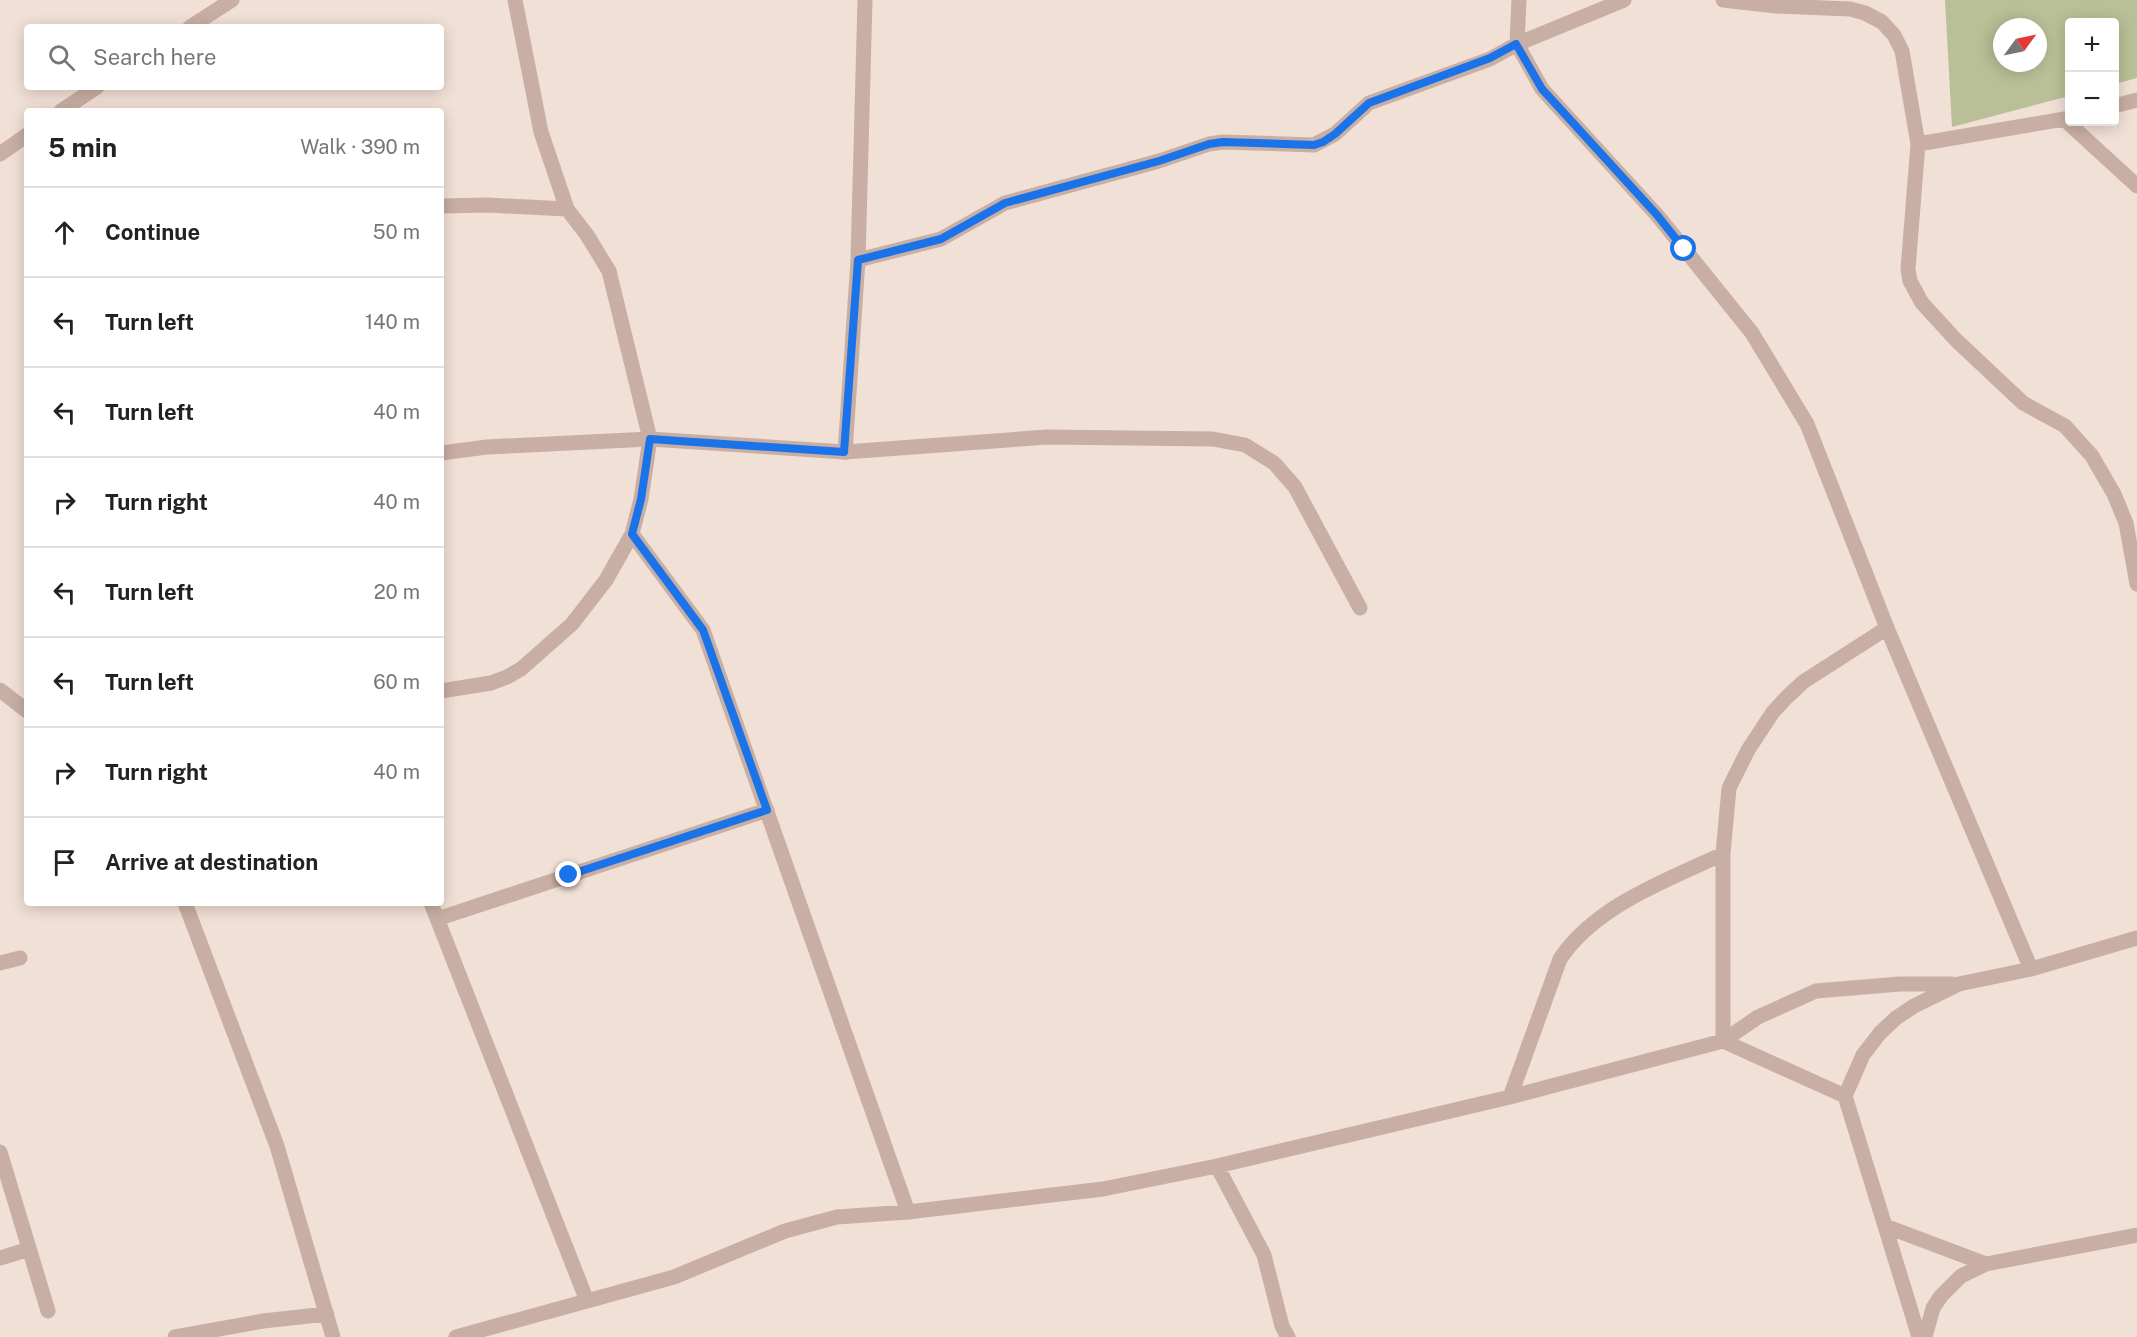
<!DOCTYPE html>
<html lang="en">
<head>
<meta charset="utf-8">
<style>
  :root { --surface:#fff; --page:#f6f6f6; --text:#222; --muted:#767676; --line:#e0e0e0 }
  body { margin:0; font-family:"Public Sans",sans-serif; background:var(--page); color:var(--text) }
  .controls { position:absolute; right:18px; top:18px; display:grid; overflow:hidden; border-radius:6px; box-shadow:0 3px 15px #0003 }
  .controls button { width:54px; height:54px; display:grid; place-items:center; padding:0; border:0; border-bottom:2px solid var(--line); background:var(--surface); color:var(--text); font:30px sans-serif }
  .compass { position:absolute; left:1993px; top:18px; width:54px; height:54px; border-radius:50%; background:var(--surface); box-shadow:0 3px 15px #0003; rotate:57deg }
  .stop { position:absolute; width:18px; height:18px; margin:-14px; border:4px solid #1a73e8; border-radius:50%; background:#fff }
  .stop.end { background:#1a73e8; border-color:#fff; box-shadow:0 2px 6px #0008 }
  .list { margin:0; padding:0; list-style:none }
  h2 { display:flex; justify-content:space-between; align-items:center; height:78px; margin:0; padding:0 24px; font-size:26px }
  h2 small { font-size:20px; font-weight:400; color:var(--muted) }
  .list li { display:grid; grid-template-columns:39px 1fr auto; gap:18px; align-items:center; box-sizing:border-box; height:90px; padding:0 24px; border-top:2px solid var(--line) }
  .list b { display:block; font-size:22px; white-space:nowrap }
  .list em { font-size:20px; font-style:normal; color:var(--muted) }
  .icon { flex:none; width:33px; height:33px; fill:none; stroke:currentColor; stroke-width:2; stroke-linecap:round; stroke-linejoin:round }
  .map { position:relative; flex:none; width:2137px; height:1337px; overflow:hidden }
  .search { position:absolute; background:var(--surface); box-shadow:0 3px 15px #0003; left:24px; top:24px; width:420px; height:66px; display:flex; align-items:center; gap:15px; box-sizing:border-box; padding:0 21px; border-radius:6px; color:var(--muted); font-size:22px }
  .panel { position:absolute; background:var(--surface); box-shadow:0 3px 15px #0003; left:24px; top:108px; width:420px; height:798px; border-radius:6px }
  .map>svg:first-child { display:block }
  .green { fill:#b9c097; fill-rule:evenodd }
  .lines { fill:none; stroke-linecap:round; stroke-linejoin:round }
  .service { stroke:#c9aea3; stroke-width:15 }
  .minor { stroke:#c9aea3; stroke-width:15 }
  .route { stroke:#1a73e8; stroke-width:8 }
</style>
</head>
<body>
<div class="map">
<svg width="2137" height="1337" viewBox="0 0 2137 1337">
  <rect width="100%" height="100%" fill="#f1e0d6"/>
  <path class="green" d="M1945 0H2137V78L2115 84 2114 22H2070L2069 96 1952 127ZM2002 27H2038V63H2002Z"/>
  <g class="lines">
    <path class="service" d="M845 452 1047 437 1213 439 1245 445 1274 463 1295 487 1360 608"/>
    <path class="minor" d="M1519 0 1517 44 1542 89 1657 215 1752 333 1807 424 1887 628 2031 969
      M1723 0 1776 6 1850 9 1865 13 1882 22 1894 35 1902 51 1918 144 1908 269 1910 281 1922 303 1956 340 2023 403 2065 426 2092 456 2114 494 2126 523 2137 584
      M190 27 232 0
      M2114 106 2137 100
      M61 111 97 87
      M2064 119 2137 186
      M1918 144 2070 118
      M0 154 27 135
      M441 206 487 205 567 209
      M858 260 941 239 1005 203 1159 161 1209 144 1223 142 1314 145 1335 134 1369 103 1490 59 1517 44 1624 0
      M441 453 487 447 650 439 845 452 858 260 865 0
      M632 534 703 630 908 1212
      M0 690 27 711
      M441 691 491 683 507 677 521 669 572 624 606 580 632 534 641 499 650 439 609 271 587 235 567 209 541 132 515 0
      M185 903 277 1146 333 1337
      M431 903 587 1301
      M437 919 767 810
      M0 963 20 958
      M1723 1041V854L1729 788 1748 750 1773 712 1787 697 1803 682 1887 628
      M1723 1041 1758 1017 1816 991 1900 984H1952
      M1845 1096 1885 1226 1986 1264
      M1510 1097 1560 959C1595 906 1667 880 1723 854
      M0 1152 48 1311
      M1217 1166 1264 1255 1282 1326 1288 1337
      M1885 1226 1919 1337
      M0 1258 29 1249
      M175 1337 263 1321 327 1314
      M456 1337 674 1277 785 1231 837 1217 908 1212 1103 1189 1217 1166 1510 1097 1723 1041 1845 1096 1863 1055 1880 1033 1896 1018 1914 1006 1959 984 2031 969 2137 938
      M1925 1337 1933 1308 1941 1296 1961 1276 1986 1264 2137 1235"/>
  </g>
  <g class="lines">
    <path class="route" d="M569 875 767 810 703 630 632 534 641 499 650 439 844 452 858 260 941 239 1005 203 1159 161 1209 144 1223 142 1314 145 1323 142 1335 134 1369 103 1490 58 1516 44 1542 89 1657 215 1684 249"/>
  </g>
</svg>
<div class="controls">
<button>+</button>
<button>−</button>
</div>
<svg class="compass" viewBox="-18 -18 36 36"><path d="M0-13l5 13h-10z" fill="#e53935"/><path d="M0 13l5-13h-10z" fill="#767676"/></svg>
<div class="stop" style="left:1684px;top:249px"></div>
<div class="stop end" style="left:569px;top:875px"></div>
<div class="search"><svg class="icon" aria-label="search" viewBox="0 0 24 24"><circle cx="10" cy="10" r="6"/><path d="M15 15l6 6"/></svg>Search here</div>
<section class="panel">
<h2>5 min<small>Walk · 390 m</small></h2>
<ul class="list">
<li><svg class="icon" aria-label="ahead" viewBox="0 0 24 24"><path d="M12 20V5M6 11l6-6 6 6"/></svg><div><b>Continue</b></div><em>50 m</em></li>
<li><svg class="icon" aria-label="left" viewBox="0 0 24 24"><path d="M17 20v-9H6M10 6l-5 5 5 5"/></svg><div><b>Turn left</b></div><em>140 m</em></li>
<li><svg class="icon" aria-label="left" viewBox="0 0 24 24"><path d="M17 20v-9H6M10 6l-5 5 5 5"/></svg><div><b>Turn left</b></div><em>40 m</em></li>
<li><svg class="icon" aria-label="right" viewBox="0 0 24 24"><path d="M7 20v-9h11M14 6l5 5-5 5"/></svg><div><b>Turn right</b></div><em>40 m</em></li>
<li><svg class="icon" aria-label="left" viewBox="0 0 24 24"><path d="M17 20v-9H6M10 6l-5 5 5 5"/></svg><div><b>Turn left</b></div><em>20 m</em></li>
<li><svg class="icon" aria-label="left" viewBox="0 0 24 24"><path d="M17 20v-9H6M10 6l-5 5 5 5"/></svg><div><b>Turn left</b></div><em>60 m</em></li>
<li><svg class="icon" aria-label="right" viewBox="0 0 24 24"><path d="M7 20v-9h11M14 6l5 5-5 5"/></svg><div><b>Turn right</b></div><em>40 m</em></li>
<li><svg class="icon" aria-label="arrive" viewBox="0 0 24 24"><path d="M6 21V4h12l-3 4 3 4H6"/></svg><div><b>Arrive at destination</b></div></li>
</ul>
</section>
</div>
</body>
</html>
